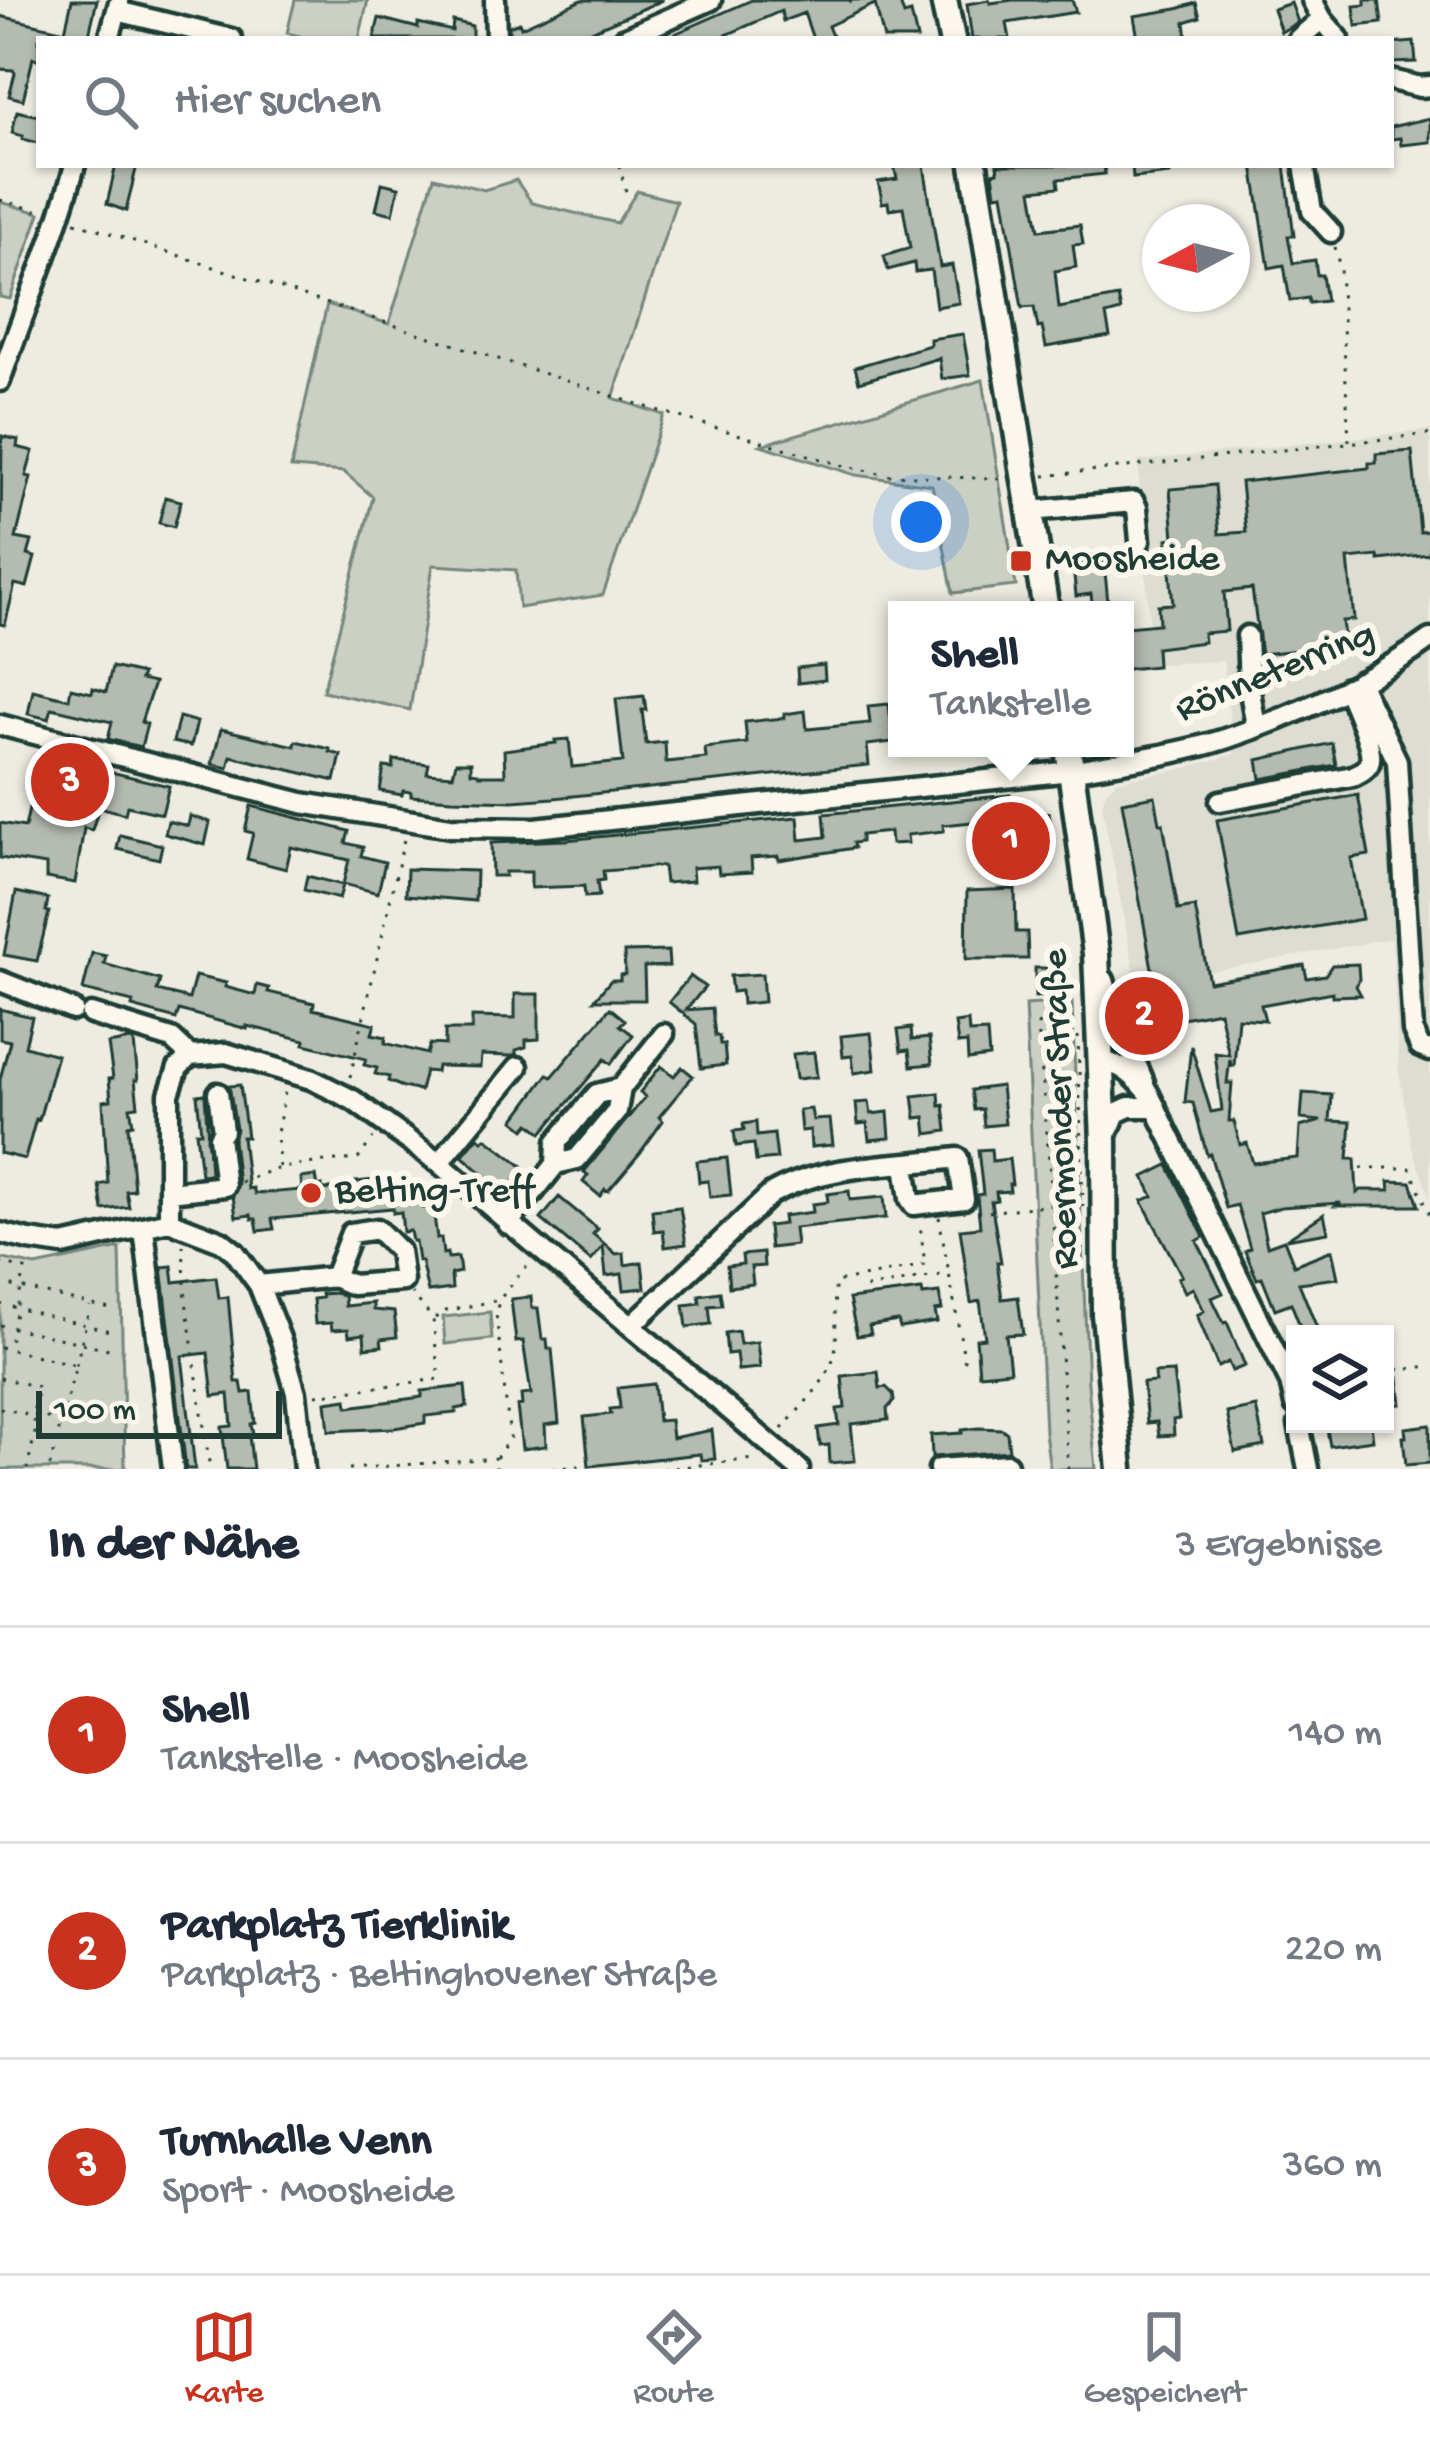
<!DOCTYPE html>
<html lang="de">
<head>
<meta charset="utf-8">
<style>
  :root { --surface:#fff; --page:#f2f2f3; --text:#1f2937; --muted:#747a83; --line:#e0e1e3; --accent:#c8321e }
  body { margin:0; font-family:"Gochi Hand",sans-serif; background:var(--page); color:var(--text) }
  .controls { position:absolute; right:36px; bottom:36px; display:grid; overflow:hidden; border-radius:0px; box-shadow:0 3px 9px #0004 }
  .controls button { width:108px; height:108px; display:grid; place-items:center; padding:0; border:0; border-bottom:3px solid var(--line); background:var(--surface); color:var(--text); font:60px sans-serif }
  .compass { position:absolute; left:1142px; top:204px; width:108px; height:108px; border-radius:50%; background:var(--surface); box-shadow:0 3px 9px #0004; rotate:263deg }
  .scale { position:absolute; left:36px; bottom:30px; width:246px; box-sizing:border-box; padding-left:12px; border:6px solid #1f3d34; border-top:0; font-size:33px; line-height:42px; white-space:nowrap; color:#1f3d34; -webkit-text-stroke:9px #fbf7ec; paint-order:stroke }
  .you { position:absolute; left:921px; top:522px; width:42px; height:42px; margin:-30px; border:9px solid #fff; border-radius:50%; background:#1a73e8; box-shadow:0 0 0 18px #1a73e833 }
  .badge { display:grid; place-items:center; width:78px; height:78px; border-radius:50%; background:var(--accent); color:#fff; font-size:39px; font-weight:700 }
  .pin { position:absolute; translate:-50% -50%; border:6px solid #fff; box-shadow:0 3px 12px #0006 }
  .popup { position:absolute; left:888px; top:601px; width:246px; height:156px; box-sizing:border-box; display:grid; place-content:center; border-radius:0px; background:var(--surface); filter:drop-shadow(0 3px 9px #0005); font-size:39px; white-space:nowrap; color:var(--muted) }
  .popup b { font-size:45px; color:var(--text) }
  .popup::after { content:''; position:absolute; left:50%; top:100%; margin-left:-24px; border:24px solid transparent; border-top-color:var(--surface) }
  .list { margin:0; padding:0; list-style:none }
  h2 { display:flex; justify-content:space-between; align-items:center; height:156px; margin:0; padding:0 48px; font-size:51px }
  h2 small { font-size:39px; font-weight:400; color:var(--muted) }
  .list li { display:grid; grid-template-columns:78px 1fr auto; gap:36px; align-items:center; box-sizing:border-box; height:216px; padding:0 48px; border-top:3px solid var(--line) }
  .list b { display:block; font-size:45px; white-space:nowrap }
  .list p { margin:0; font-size:39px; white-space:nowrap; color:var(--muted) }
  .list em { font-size:39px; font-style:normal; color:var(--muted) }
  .icon { flex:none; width:66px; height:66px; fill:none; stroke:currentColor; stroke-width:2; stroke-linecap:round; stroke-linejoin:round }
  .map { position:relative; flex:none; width:1430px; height:1469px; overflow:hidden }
  .search { position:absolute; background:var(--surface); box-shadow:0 3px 9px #0004; left:36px; right:36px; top:36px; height:132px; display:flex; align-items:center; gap:30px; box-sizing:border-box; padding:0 42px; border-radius:0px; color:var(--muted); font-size:45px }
  .sheet { height:804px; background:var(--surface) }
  nav { display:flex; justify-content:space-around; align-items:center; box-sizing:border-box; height:168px; border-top:3px solid var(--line); background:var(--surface); font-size:33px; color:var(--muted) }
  nav a { display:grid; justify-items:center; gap:6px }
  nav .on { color:var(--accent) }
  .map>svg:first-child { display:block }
  .built { fill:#ddddd2 }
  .green { fill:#cbcfc4; stroke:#75867c; stroke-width:3 }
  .building { fill:#b4bbb0; stroke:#1f3d34; stroke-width:3 }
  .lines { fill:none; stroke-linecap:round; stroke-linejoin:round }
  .minor-casing { stroke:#1f3d34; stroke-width:27 }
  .major-casing { stroke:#1f3d34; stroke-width:33 }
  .path { stroke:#1f3d34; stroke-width:3; stroke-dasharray:3 9; stroke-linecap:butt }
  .minor { stroke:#fbf7ec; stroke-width:18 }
  .major { stroke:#fbf7ec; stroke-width:24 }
  .poi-dot { fill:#c8321e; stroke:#fbf7ec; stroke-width:4.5 }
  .labels { text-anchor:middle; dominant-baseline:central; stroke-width:12; stroke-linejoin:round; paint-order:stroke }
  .poi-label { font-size:39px; fill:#1f3d34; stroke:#fbf7ec; text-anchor:start }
  .street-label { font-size:39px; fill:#1f3d34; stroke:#fbf7ec }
</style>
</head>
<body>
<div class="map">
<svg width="1430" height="1469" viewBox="0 0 1430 1469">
  <rect width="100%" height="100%" fill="#eeece1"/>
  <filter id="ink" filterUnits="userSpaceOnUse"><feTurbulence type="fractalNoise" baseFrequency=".00833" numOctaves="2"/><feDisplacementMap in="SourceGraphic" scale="24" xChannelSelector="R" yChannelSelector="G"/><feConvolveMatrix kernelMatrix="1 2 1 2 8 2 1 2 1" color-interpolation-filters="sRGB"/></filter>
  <g filter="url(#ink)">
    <path class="built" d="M1430 430V628L1372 666 1430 636V1198L1412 1148 1399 1072 1392 938 1137 985 1102 805 1106 791 1116 781 1182 769 1234 754 1223 661 1152 664 1138 461Z"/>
    <path class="green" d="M295 0H368L359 39H312L287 33Z
      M434 177 484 190 516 180 532 203 617 223 637 191 676 201 613 398 664 415 603 595 519 608 516 570 433 565 410 710 323 691 373 497 344 472 291 468 327 304 389 324Z
      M0 202 40 213 10 299 0 297Z
      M983 380 1016 586 953 593 932 485 856 475 761 445Z
      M1072 1002 1088 1384 1096 1469H1050L1045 1432 1025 1005Z
      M120 1248 125 1469H0V1258L36 1266Z
      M490 1312 492 1339 445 1344 443 1317Z"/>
    <path class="building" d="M72 0H97L88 39H39V60L33 58 23 100 9 96 15 73 13 70 0 69V16L65 31Z
      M582 0H663L573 39H509V26L519 22 521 27Z
      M752 0H899L904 15 911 13 917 39H884L875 4 828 26 832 36 823 39H813L804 13 783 21 781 11 717 39H663Z
      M989 0 990 3 1013 0H1072L1076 12 1007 23 1010 39H972L967 4Z
      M1365 0H1379L1382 23 1356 26 1354 6 1365 5Z
      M1196 3 1200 17 1185 22 1187 39H1138L1134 16 1177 9Z
      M1291 3 1298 22 1281 32 1273 9Z
      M379 18 418 28V23L452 31 453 21 472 26V39H374Z
      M1414 42 1416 62 1391 63V44Z
      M17 111 39 116V143L22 139 23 136 12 133Z
      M1430 118V142L1401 145 1400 138 1391 139V127Z
      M116 165H137L126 211 107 204Z
      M894 165H924L940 267 952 265 959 303 936 307 931 270 915 272 914 263 888 270 884 256 910 248 903 207 889 209 888 202 882 203 881 195 878 182 897 179Z
      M997 165H1104L1105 174 1058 179 1059 187 1032 190 1039 230 1080 225 1083 244 1073 245 1076 267 1055 271 1059 308 1118 297 1121 311 1106 315 1110 336 1046 347 1042 327 1038 328 1034 307 1022 308 1003 193 996 194 993 173 998 172Z
      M1132 165H1170V174L1133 178Z
      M1253 165H1285L1294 236H1288L1293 263 1315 260 1317 275H1322L1326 301 1309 303 1308 298 1290 301 1284 265 1269 268Z
      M382 183 399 187 393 214 376 210Z
      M963 334 970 375 942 379 939 358 859 382 855 367 930 345V339Z
      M2 436 18 440 17 447 33 451 26 476 31 477 16 538 32 541 28 555 35 557 27 587 15 584 5 625 0 624Z
      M1412 451 1420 532 1430 531V554L1379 560 1378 556 1348 559 1354 620 1342 621 1345 645 1261 654 1252 589 1224 592 1227 631 1203 633 1204 642 1156 648 1157 666 1126 669 1125 627 1159 624 1158 605 1173 604 1167 539 1174 538 1170 489 1215 485 1219 534 1246 532 1241 482 1369 468V463H1376V454Z
      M165 497 181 501 174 527 159 523Z
      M1104 562 1108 602 1092 603 1091 594 1076 596 1073 565Z
      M824 665 825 680 798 683 797 668Z
      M112 667 142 674 140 680 154 683 141 722 147 724 141 747 108 739 112 722 52 708 49 719 28 714 33 690 69 699 71 688 92 693 93 688 106 692Z
      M644 696 646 710H642L646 744 665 742 666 762 706 758 705 748 747 743 745 722 784 718V714L805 711 807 729 870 723 868 706 889 704 893 742 867 745 869 765 554 798 513 801 452 799 411 796V792L403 791 402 795 380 791 384 767 393 768 394 760 429 764 427 773 453 775 456 762H471V772L478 773 479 775H505L504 750 556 743 555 740 569 739 572 767 623 762 616 699Z
      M179 717 197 722 191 746 173 742Z
      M221 729 295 746 296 741 330 749V752L341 755 335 781 231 756 228 768 212 764Z
      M1332 743 1336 765 1261 779 1258 760Z
      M41 755 169 786 162 814 127 806 125 814 99 807 92 830 84 828 75 883 46 878V865L0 858V823L25 827Z
      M1010 795 1013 819 1049 813 1054 845 1028 849 1031 869 1029 870 1006 873 1005 862 998 863 992 820 943 825 944 831 907 835 908 843 891 844 890 832 861 835V842L853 843 854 848 779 860 778 856 751 858 752 872 719 874 718 866 692 868 693 881 665 883 663 866 603 871 604 880 597 881 599 896 585 897 584 886 531 888V872H505V876H492L491 843 566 840 798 817 800 840 826 837 824 814Z
      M1358 795 1369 855 1351 858 1362 919 1239 940 1217 820Z
      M1155 796 1160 823H1163L1178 910 1195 907 1209 982 1304 965 1307 978 1325 975 1332 965 1358 964 1359 980 1356 986 1361 995 1332 996V992L1261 1005 1265 1020 1238 1018 1234 1066H1231L1230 1059 1227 1083H1232L1229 1121H1234L1240 1145 1247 1143 1253 1163 1298 1158 1300 1127 1321 1121 1301 1119 1303 1093 1332 1095 1330 1121 1351 1122 1348 1159H1355L1357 1193 1361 1190H1390L1389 1181 1411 1182 1419 1206H1336L1341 1203 1281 1207 1260 1213 1267 1246 1284 1240 1294 1265 1332 1250 1338 1278 1299 1283 1317 1328 1302 1331 1291 1303 1275 1309 1262 1277 1257 1279 1245 1251 1250 1248 1237 1205 1226 1208 1210 1154 1207 1155 1193 1103 1185 1102 1191 1046 1211 1112 1222 1110 1215 1053 1229 1055 1219 1011 1162 1022 1156 974H1153L1122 802Z
      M251 806 349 831 346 843 363 847 361 856 385 862 378 893 343 884 349 860 291 847 286 869 247 859 253 833 245 831Z
      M190 816 210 822 205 845 165 834 168 821 188 826Z
      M120 835 162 845 159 859 117 849Z
      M407 869 476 871 475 901 406 895Z
      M307 876 343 885 339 899 304 890Z
      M1015 889 1016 932H1027L1028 959H966L967 891Z
      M16 892 48 899 46 911 49 912 37 961 4 955Z
      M668 951 669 966 644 967 645 1000H594L611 980H620V975L625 974 624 952Z
      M92 953 106 956 104 964 160 980 157 991 189 999 195 976 226 983 225 987 255 995 257 985 269 988 268 992 314 1003 313 1009 375 1024 372 1034 386 1037 385 1043 427 1054 430 1044 445 1045V1030H472V1017L515 1018V994H539V1039L526 1040V1047L516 1050V1054L511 1056 481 1055 480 1067 437 1066 436 1072 425 1071 420 1091 403 1087 388 1081 389 1077 375 1074 377 1068 364 1065 366 1059 304 1044 305 1040 247 1026V1029L179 1010 176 1019 132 1007 133 1002 83 990Z
      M1035 968H1067L1068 995 1035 997Z
      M762 974 764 1002 742 1004 741 991 732 992 730 976Z
      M690 976 705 987 686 1010 712 1008 715 1036H719L720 1044H724L726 1065 701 1068 696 1024 669 1002Z
      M610 1008 625 1020 620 1025 633 1035 611 1064 605 1059 542 1133 530 1123 525 1129 514 1120 548 1074 552 1077Z
      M0 1009 32 1017 25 1046 57 1055 39 1120 36 1119 25 1159 0 1153V1079L10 1041 0 1039Z
      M968 1021 969 1033 987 1032 989 1057 968 1060 967 1043 958 1044 955 1023Z
      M911 1028 912 1040 929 1038 932 1064 911 1066 909 1050 901 1051 898 1030Z
      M871 1033 875 1070 854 1073 852 1056 843 1057 841 1036Z
      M131 1040 134 1042 138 1080H135L138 1106 130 1107 133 1124 128 1125 134 1190 126 1191 129 1207 103 1210 99 1185 108 1183 103 1101 111 1100 109 1079 113 1078 108 1044Z
      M814 1052 817 1077 796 1079 793 1054Z
      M661 1066 674 1076 682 1067 693 1076 659 1117 663 1121 640 1153 608 1191 605 1189 600 1196 583 1182 588 1175 584 1172 645 1097 640 1092Z
      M240 1085 247 1137H242L248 1189 253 1188 255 1194 302 1190 301 1178 316 1176 318 1187 322 1186V1190L355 1186V1182L375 1180V1185L390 1183 391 1192 416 1189 418 1204H421L422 1208 433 1207 437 1239 441 1238 443 1254 447 1253 448 1258 458 1257 460 1272 451 1274 452 1289 428 1292 421 1261H418L415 1241H412L410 1231 403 1232 401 1212 393 1213V1208L272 1219 274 1229 258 1231 256 1219H252L251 1215 236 1217 233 1196 238 1184 233 1140 236 1129 229 1086Z
      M1001 1086 1005 1124 984 1126 982 1109 974 1110 971 1090Z
      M939 1093 940 1106 944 1105 947 1131 927 1134 925 1117 916 1118 913 1096Z
      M205 1094 210 1174 201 1175 196 1132H201L197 1095Z
      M869 1102 871 1114 888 1112 890 1138 869 1140 867 1123 858 1124 856 1103Z
      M811 1109 813 1120 830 1119 833 1145 811 1147 810 1130 801 1131 799 1110Z
      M756 1122 757 1136 774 1134 777 1159 756 1161 754 1144 736 1146 734 1131 744 1130 743 1124Z
      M478 1137 483 1141 486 1138 525 1168 508 1189 504 1186 501 1189 462 1156Z
      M991 1149 992 1161 1009 1159 1012 1184H1009L1010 1191 996 1192 997 1200 991 1201 1001 1262H997L1002 1299 1018 1297 1023 1334 1006 1335 1010 1371 979 1374 976 1339 985 1338 980 1301 971 1303 960 1229 980 1227 977 1195 983 1194 978 1150Z
      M727 1158 731 1195 710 1197 708 1181 699 1182 697 1161Z
      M1168 1165 1204 1237 1197 1241 1223 1293 1212 1298 1224 1323 1227 1322 1245 1366 1232 1371 1228 1362 1218 1367 1197 1315 1204 1311 1193 1288 1185 1292 1178 1278 1182 1276 1142 1201 1153 1196 1144 1177Z
      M849 1191 850 1200 884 1197 886 1218 794 1228 796 1245 770 1248 768 1226 784 1224 783 1216 813 1212 812 1204 828 1202 827 1194Z
      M559 1197 598 1229 593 1234 616 1254 624 1253 625 1265 642 1262 645 1288 624 1290 622 1274 606 1276 603 1246 591 1261 541 1219Z
      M680 1207 686 1244 665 1247 663 1230 654 1231 652 1210Z
      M1324 1214 1328 1232 1286 1239Z
      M763 1253 764 1266 751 1267 753 1284 729 1287 727 1266 743 1264 742 1255Z
      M172 1266 174 1282 216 1277 219 1298 228 1297 236 1382H241L243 1393 252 1392 255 1423 251 1424 253 1435H249L253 1469H227L222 1427 232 1426 229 1394 213 1396 208 1353 182 1356 195 1469H186L162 1267Z
      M922 1290 923 1295 939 1293 942 1310 935 1311 937 1322 900 1328 898 1321 869 1326 871 1334 857 1336 849 1299Z
      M720 1292 722 1305 709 1306 711 1324 687 1327 684 1305 700 1303 699 1295Z
      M336 1293 344 1296 345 1306 373 1303V1310L394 1312 397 1337 381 1339 382 1346 365 1348 364 1334 349 1336 348 1329 332 1330 331 1323 315 1324 313 1299 322 1298 321 1294Z
      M531 1297 532 1308H538L542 1339H547L548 1349H552L559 1423 545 1425 546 1446 522 1449 517 1406 522 1405 521 1395 531 1394 523 1341 516 1342 511 1299Z
      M738 1331 740 1344 757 1342 760 1368 738 1370 736 1353 727 1354 725 1333Z
      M878 1372 880 1388 886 1387 893 1394 894 1401 887 1409 888 1420 851 1424 855 1461 830 1463 829 1445 820 1446 818 1428 839 1425 837 1409 845 1408 842 1376Z
      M1173 1372 1179 1419 1173 1420 1174 1435 1159 1436 1157 1422 1147 1423 1143 1383 1155 1382 1154 1373Z
      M1398 1378 1401 1404 1385 1406V1380Z
      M654 1384 658 1421 670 1420 672 1438 712 1430 715 1459 701 1460 700 1454 589 1466 584 1417 611 1414 610 1409 620 1408 618 1388Z
      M465 1386 467 1407 456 1409V1413L425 1416V1423L394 1428 329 1431 326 1402 347 1399 348 1407 422 1397V1391Z
      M1256 1407 1264 1446 1235 1452 1227 1413Z
      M1326 1424H1371L1373 1440 1330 1446Z
      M1430 1425V1463L1406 1465 1403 1437H1406L1405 1428Z
      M978 1428 1002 1429 1007 1433 1009 1451 932 1457 931 1435 962 1433V1430Z"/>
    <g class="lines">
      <g class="minor-casing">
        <path id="minor" d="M495 0 496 39
          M1312 0 1322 19 1339 39
          M117 11 232 39
          M109 39 119 3
          M623 39 711 0
          M1298 39 1322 19
          M1391 80 1420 87 1430 86
          M1304 165 1312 211 1331 232
          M0 381C24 309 55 239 75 165
          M1030 511 1134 502 1137 508 1140 541
          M1247 636 1249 685 1256 727
          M1359 682 1397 761 1413 1031 1420 1047 1430 1051
          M0 725 302 803 450 827 535 828 1071 771C1123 761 1177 755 1228 738 1298 714 1370 683 1430 639
          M1220 801 1353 776C1359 773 1365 771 1369 764 1376 750 1353 704 1347 688
          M1104 980 1112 1007 1144 1082
          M0 981 73 1010
          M91 1014 172 1039 190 1056
          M1102 1061C1123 1065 1134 1076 1148 1092L1290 1382 1295 1405
          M1106 1137 1116 1113 1129 1107H1156
          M439 1163 518 1067
          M556 1164 577 1159 617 1111 621 1088 664 1034
          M169 1192 225 1186 219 1137 223 1131 218 1093
          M169 1221V1094L178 1068 190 1056 226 1053 311 1079 353 1100 439 1163 799 1469
          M508 1224 556 1164 557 1142 597 1094 621 1088
          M144 1229 173 1469
          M0 1233 29 1240 63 1245 169 1221 221 1241 235 1252 259 1285 281 1341 296 1393 304 1469
          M259 1285 334 1277 352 1285 403 1281 399 1251 377 1229 351 1233 334 1277
          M631 1326 771 1194C826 1163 897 1166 958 1158L964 1199 914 1205 910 1199 905 1165
          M1299 1424 1308 1469
          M939 1469 1007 1464"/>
      </g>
      <g class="major-casing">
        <path id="major" d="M944 0 952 39
          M974 165 1046 610
          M1068 748 1096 954 1104 1141 1105 1314 1120 1469"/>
      </g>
      <path class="path" d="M850 0 856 11
        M619 165 628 199
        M0 200 43 212
        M75 222 653 409 845 466 889 475 1005 479
        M1335 247 1340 269 1349 441
        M1044 476 1430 434
        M1078 1036 1083 1206
        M350 1077 405 835
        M279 1167 277 1133 286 1087
        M1361 1168H1410L1430 1215
        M241 1182 272 1170 304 1164 358 1159 373 1138
        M977 1213 1051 1205 1079 1197
        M939 1217 966 1369
        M183 1245 186 1301 210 1469
        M0 1263 25 1269 9 1347
        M0 1283 114 1310
        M866 1288 947 1274
        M0 1304 114 1332
        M435 1318 446 1311 499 1300 530 1262
        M0 1325 113 1350
        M0 1347 76 1365 49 1469
        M76 1365 90 1306
        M1385 1371 1430 1366
        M0 1378 39 1387 32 1417
        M316 1395 439 1379 433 1319 412 1293
        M0 1408 24 1413 34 1421 35 1433 27 1469
        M34 1415 60 1421
        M782 1429C799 1408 825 1385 833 1359 841 1336 831 1307 836 1282L925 1265 920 1225
        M496 1458 510 1438 496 1314 499 1300
        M349 1469 496 1458V1469
        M553 1469 578 1466V1469
        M663 1469 754 1459 756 1457
        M1068 1469 1050 1173 1038 1025 1052 1013H1079"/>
      <use href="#minor" class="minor"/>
      <use href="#major" class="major"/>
    </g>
  </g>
  <g class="poi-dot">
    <rect x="1009" y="549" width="24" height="24" rx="6"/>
    <circle cx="311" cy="1193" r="12"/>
  </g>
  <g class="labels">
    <g class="poi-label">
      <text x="1045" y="561">Moosheide</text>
      <text x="335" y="1193">Belting-Treff</text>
    </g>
    <g class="street-label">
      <text transform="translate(1276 674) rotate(-22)">Rönneterring</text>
      <text transform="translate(1063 1109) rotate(-92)">Roermonder Straße</text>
    </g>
  </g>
</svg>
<div class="controls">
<button><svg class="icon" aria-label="layers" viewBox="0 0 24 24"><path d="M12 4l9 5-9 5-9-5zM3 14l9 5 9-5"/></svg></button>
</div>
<svg class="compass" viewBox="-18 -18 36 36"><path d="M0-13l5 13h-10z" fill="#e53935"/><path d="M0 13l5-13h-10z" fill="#747a83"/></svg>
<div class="scale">100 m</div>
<div class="you"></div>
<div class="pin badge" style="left:1011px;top:841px">1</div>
<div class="popup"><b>Shell</b>Tankstelle</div>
<div class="pin badge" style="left:1144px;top:1016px">2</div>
<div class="pin badge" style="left:70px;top:782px">3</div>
<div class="search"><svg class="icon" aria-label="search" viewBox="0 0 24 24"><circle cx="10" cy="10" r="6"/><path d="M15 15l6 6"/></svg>Hier suchen</div>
</div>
<section class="sheet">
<h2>In der Nähe<small>3 Ergebnisse</small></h2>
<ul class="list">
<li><span class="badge">1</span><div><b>Shell</b><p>Tankstelle · Moosheide</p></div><em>140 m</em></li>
<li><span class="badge">2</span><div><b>Parkplatz Tierklinik</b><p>Parkplatz · Beltinghovener Straße</p></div><em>220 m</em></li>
<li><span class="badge">3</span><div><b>Turnhalle Venn</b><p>Sport · Moosheide</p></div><em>360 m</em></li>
</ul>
</section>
<nav>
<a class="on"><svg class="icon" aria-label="map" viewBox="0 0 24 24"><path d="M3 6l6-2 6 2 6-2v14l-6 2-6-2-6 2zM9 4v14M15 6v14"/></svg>Karte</a>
<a><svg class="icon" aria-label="directions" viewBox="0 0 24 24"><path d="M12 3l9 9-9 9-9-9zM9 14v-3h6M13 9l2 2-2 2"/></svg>Route</a>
<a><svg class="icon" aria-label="saved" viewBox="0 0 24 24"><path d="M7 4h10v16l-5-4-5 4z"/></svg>Gespeichert</a>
</nav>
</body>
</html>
